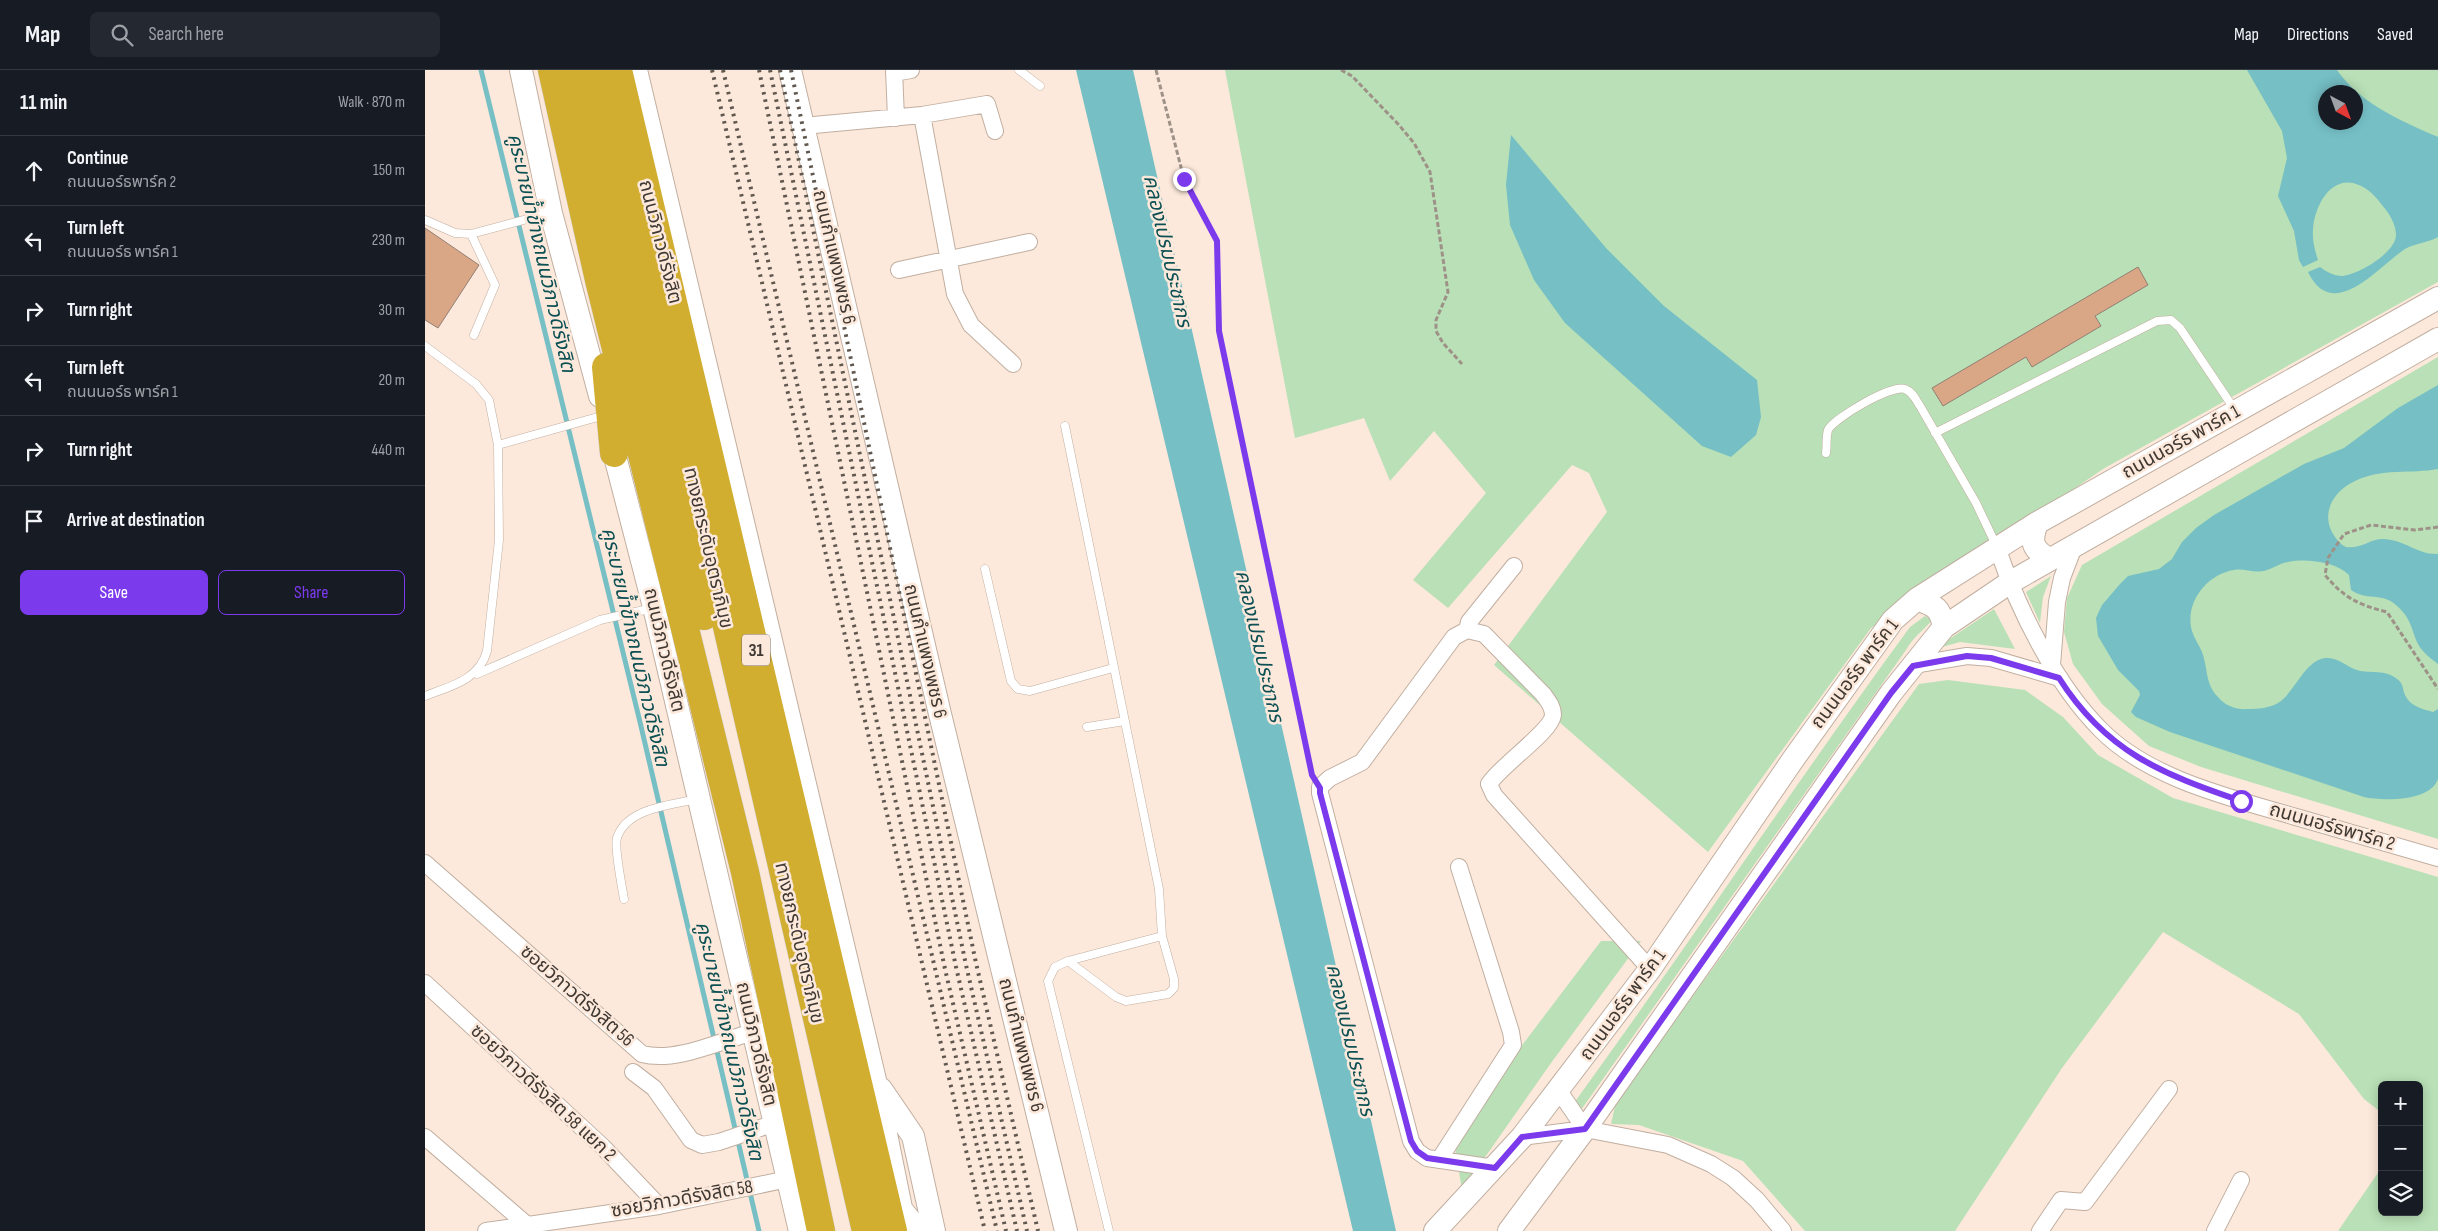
<!DOCTYPE html>
<html lang="en">
<head>
<meta charset="utf-8">
<style>
  :root { --surface:#171b24; --page:#242831; --text:#f1f3f6; --muted:#9ea1a6; --line:#363941; --accent:#7c3aed }
  body { margin:0; font-family:"Sofia Sans Condensed","Noto Sans Thai",sans-serif; background:var(--page); color:var(--text) }
  .controls { position:absolute; right:15px; bottom:15px; display:grid; overflow:hidden; border-radius:8px; box-shadow:0 2px 12px #0003 }
  .controls button { width:45px; height:45px; display:grid; place-items:center; padding:0; border:0; border-bottom:1px solid var(--line); background:var(--surface); color:var(--text); font:25px sans-serif }
  .compass { position:absolute; left:1893px; top:15px; width:45px; height:45px; border-radius:50%; background:var(--surface); box-shadow:0 2px 12px #0003; rotate:139deg }
  .stop { position:absolute; width:15px; height:15px; margin:-11px; border:4px solid #7c3aed; border-radius:50%; background:#fff }
  .stop.end { background:#7c3aed; border-color:#fff; box-shadow:0 1px 5px #0008 }
  .list { margin:0; padding:0; list-style:none }
  h2 { display:flex; justify-content:space-between; align-items:center; height:65px; margin:0; padding:0 20px; font-size:21px }
  h2 small { font-size:16px; font-weight:400; color:var(--muted) }
  .list li { display:grid; grid-template-columns:32px 1fr auto; gap:15px; align-items:center; box-sizing:border-box; height:70px; padding:0 20px; border-top:1px solid var(--line) }
  .list b { display:block; font-size:19px; white-space:nowrap }
  .list p { margin:0; font-size:16px; white-space:nowrap; color:var(--muted) }
  .list em { font-size:16px; font-style:normal; color:var(--muted) }
  .actions { display:flex; gap:10px; padding:15px 20px }
  .actions a { flex:1; padding:11px 0; border:1px solid var(--accent); border-radius:8px; text-align:center; font-size:18px; color:var(--accent) }
  .actions .main { background:var(--accent); color:#fff }
  .icon { flex:none; width:28px; height:28px; fill:none; stroke:currentColor; stroke-width:2; stroke-linecap:round; stroke-linejoin:round }
  .map { position:relative; flex:none; width:2013px; height:1161px; overflow:hidden }
  header { display:flex; align-items:center; gap:30px; box-sizing:border-box; height:70px; padding:0 25px; background:var(--surface); border-bottom:1px solid var(--line) }
  header strong { font-size:24px }
  nav { display:flex; gap:28px; margin-inline-start:auto; font-size:18px }
  .search { width:350px; height:45px; background:var(--page); display:flex; align-items:center; gap:12px; box-sizing:border-box; padding:0 18px; border-radius:8px; color:var(--muted); font-size:19px }
  main { display:flex }
  aside { flex:1; background:var(--surface) }
  .map>svg:first-child { display:block }
  .green { fill:#b9e0b6; fill-rule:evenodd }
  .water { fill:#75bfc5; fill-rule:evenodd }
  .lines { fill:none; stroke-linecap:round; stroke-linejoin:round }
  .stream { stroke:#75bfc5; stroke-width:5 }
  .building { fill:#d9a686; stroke:#927f74 }
  .lane-casing { stroke:#c1afa1; stroke-width:9 }
  .street-casing { stroke:#c1afa1; stroke-width:18 }
  .secondary-casing { stroke:#c1afa1; stroke-width:24 }
  .highway-casing { stroke:#d5d3d2; stroke-width:29 }
  .path { stroke:#9e9187; stroke-width:3; stroke-dasharray:5 2.5; stroke-linecap:butt }
  .lane { stroke:#fff; stroke-width:8 }
  .street { stroke:#fff; stroke-width:16 }
  .secondary { stroke:#fff; stroke-width:22 }
  .highway { stroke:#d1ad30; stroke-width:28 }
  .rail { stroke:#60574f; stroke-width:4; stroke-dasharray:2.5 5; stroke-linecap:butt }
  .route { stroke:#7c3aed; stroke-width:6 }
  .labels { text-anchor:middle; dominant-baseline:central; stroke-width:5; stroke-linejoin:round; paint-order:stroke }
  .shield { fill:#fce9db; stroke:#786e65; stroke-width:1 }
  .shield-label { font-size:18px; font-weight:bold; fill:#403933 }
  .street-label { font-size:19px; fill:#403933; stroke:#fce9db }
  .water-label { font-size:20px; font-style:italic; fill:#0c5054; stroke:#fce9db }
</style>
</head>
<body>
<header>
<strong>Map</strong>
<div class="search"><svg class="icon" aria-label="search" viewBox="0 0 24 24"><circle cx="10" cy="10" r="6"/><path d="M15 15l6 6"/></svg>Search here</div>
<nav><a>Map</a><a>Directions</a><a>Saved</a></nav>
</header>
<main>
<aside>
<h2>11 min<small>Walk · 870 m</small></h2>
<ul class="list">
<li><svg class="icon" aria-label="ahead" viewBox="0 0 24 24"><path d="M12 20V5M6 11l6-6 6 6"/></svg><div><b>Continue</b><p>ถนนนอร์ธพาร์ค 2</p></div><em>150 m</em></li>
<li><svg class="icon" aria-label="left" viewBox="0 0 24 24"><path d="M17 20v-9H6M10 6l-5 5 5 5"/></svg><div><b>Turn left</b><p>ถนนนอร์ธ พาร์ค 1</p></div><em>230 m</em></li>
<li><svg class="icon" aria-label="right" viewBox="0 0 24 24"><path d="M7 20v-9h11M14 6l5 5-5 5"/></svg><div><b>Turn right</b></div><em>30 m</em></li>
<li><svg class="icon" aria-label="left" viewBox="0 0 24 24"><path d="M17 20v-9H6M10 6l-5 5 5 5"/></svg><div><b>Turn left</b><p>ถนนนอร์ธ พาร์ค 1</p></div><em>20 m</em></li>
<li><svg class="icon" aria-label="right" viewBox="0 0 24 24"><path d="M7 20v-9h11M14 6l5 5-5 5"/></svg><div><b>Turn right</b></div><em>440 m</em></li>
<li><svg class="icon" aria-label="arrive" viewBox="0 0 24 24"><path d="M6 21V4h12l-3 4 3 4H6"/></svg><div><b>Arrive at destination</b></div></li>
</ul>
<div class="actions"><a class="main">Save</a><a>Share</a></div>
</aside>
<div class="map">
<svg width="2013" height="1161" viewBox="0 0 2013 1161">
  <rect width="100%" height="100%" fill="#fce9db"/>
  <path class="green" d="M800 0H2013V212L1678 399 1446 558 1283 782 1069 595 1182 442 1164 403 1147 395 1023 538 988 510 1061 423 1009 361 965 411 939 348 870 368ZM1900 22H1930V52H1900Z
    M2013 287V769L1776 697 1724 676 1677 634 1648 594 1639 562 1642 528 1657 495Z
    M1626 506 1618 527 1615 553 1601 522Z
    M1569 539 1590 579 1535 572 1517 577 1523 570Z
    M1500 546 1507 550C1498 561 1488 567 1481 580L1156 1040 1149 1033C1263 876 1370 714 1485 557Z
    M1523 610 1600 620 1638 647 1673 685 1748 728 2013 807V1161H1913L1957 1097V1142H1994V1015H1957V1043L1939 1029 1874 944 1738 862 1637 998 1530 1161H1380L1318 1091 1214 1055 1186 1054 1191 1032 1494 614Z
    M1176 871H1216L1126 993 1037 1120 1030 1077 1098 974Z"/>
  <path class="water" d="M651 0H708L971 1161H928Z
    M1822 0H1912C1936 34 1976 51 2013 67V167C2003 173 1990 173 1980 179 1954 196 1908 254 1883 202L1895 197C1902 202 1907 205 1916 206 1931 206 1971 183 1971 165 1971 154 1964 143 1957 135 1951 127 1944 119 1934 115 1906 103 1889 137 1888 160 1887 170 1890 181 1893 190L1878 197 1874 190 1869 161 1853 126 1862 88 1857 61ZM1930 22V52H1900V22Z
    M1086 65 1181 178 1239 236 1332 310 1336 347 1331 365 1306 387 1277 376 1140 253 1109 210 1085 155 1081 115Z
    M2013 315V399C1986 404 1956 398 1930 411 1908 421 1894 445 1910 467 1913 471 1916 475 1921 477 1936 479 1945 469 1958 469 1978 469 1993 485 2013 484V594C2008 590 2002 586 1998 581 1985 566 1991 552 1971 535 1957 522 1941 531 1926 520L1924 505C1911 492 1882 488 1863 492 1855 493 1847 499 1839 501 1828 503 1818 498 1809 500 1782 504 1759 533 1767 561 1769 568 1774 575 1777 582 1783 598 1780 614 1793 627 1800 636 1812 640 1823 639 1833 639 1845 638 1853 633 1870 623 1879 590 1901 588 1913 587 1922 597 1932 600 1946 604 1960 599 1972 609 1979 614 1977 618 1980 625 1985 636 1997 639 2008 642L2013 639C2013 653 2013 699 2013 709 2005 732 1958 731 1939 727L1745 662 1711 647 1706 642 1715 625 1714 621 1693 600 1673 566 1671 548 1677 535 1695 514 1703 506 1734 499 1747 489 1757 472 1771 458 1789 445 1879 394 1919 378 1973 338Z"/>
  <g class="lines">
    <path class="stream" d="M56 0 215 652 334 1161"/>
  </g>
  <path class="building" d="M0 158 54 195 13 258 0 250Z
    M1713 197 1723 215 1670 246 1676 256 1607 297 1601 287 1518 336 1507 318Z"/>
  <g class="lines">
    <g class="lane-casing">
      <path id="lane" d="M594 0 615 16
        M0 150 30 163 46 164 125 143
        M46 164 70 215 49 265
        M0 276 51 314 64 330 73 375
        M640 356 734 819 737 866 643 891 630 897 623 911 684 1161
        M1510 363 1732 251 1746 250 1755 258 1810 340
        M1401 383C1402 376 1401 366 1403 360 1409 348 1467 314 1480 319 1488 322 1491 330 1495 336L1551 433 1571 475
        M560 499 586 611 593 619 605 621 688 598
        M52 604 175 550 228 538
        M0 626C26 616 54 610 62 581L74 470 73 375 180 345
        M662 657 700 651
        M199 829C197 817 189 777 192 768 201 738 246 735 272 729
        M643 891 691 927 701 931 743 924 749 918V909L737 866"/>
    </g>
    <g class="street-casing">
      <path id="street" d="M469 0 471 48
        M469 3 486 0
        M497 45 530 224 546 255 588 294
        M378 56 497 45 562 34 570 61
        M474 200 604 172
        M1572 477C1593 539 1630 614 1676 660 1724 709 1807 728 1871 747 1918 761 1966 774 2013 788
        M1042 560 1059 564 1118 624C1123 631 1128 636 1128 645 1127 661 1075 696 1064 714L1069 725 1225 899
        M1488 595 1542 586 1566 588 1635 608
        M1627 595 1632 532 1637 508 1650 474
        M0 793 217 984C250 993 295 971 328 962
        M0 913 178 1077 234 1136
        M208 1002 229 1018 266 1070 277 1075 294 1072 350 1053
        M1134 1021 1160 1059
        M0 1067 101 1154
        M1097 1067 1160 1059 1243 1075 1286 1094 1308 1108 1332 1130 1358 1161
        M1014 1090 1088 975 1086 962 1034 797
        M1070 1098 1002 1088 992 1081 986 1071 895 723V717L905 708 937 692 1029 567 1042 560 1044 552 1089 496
        M61 1161 234 1136 363 1109
        M1615 1161 1636 1130 1660 1132 1744 1019
        M1790 1161 1816 1110"/>
    </g>
    <g class="secondary-casing">
      <path id="secondary" d="M96 0 126 143 175 326
        M211 0 450 1010 476 1138
        M365 0 515 644 641 1161
        M185 367 229 537 375 1161
        M1612 453C1605 472 1607 479 1624 489
        M1492 529C1510 536 1515 537 1519 557
        M456 1019 488 1066 509 1161
        M476 1139 494 1161
        M1010 1161 1097 1067 1225 899 1367 691 1468 550 1492 529 1612 453 2013 228
        M1084 1161 1160 1059 1466 623 1519 557 1584 513 2013 269"/>
    </g>
    <g class="highway-casing">
      <path id="highway" d="M127 0 174 210 320 802 396 1161
        M151 0 279 546
        M174 0 441 1161
        M193 0 468 1161
        M181 297 189 383"/>
    </g>
    <path class="path" d="M731 0 759 109 792 171 794 261 887 704
      M916 0 927 6 974 55 989 73 1005 102 1023 222 1011 250V261L1018 273 1037 294
      M2013 457 1990 460 1946 455 1919 464 1903 488 1900 505C1919 528 1934 535 1962 542L2013 619"/>
    <use href="#lane" class="lane"/>
    <use href="#street" class="street"/>
    <use href="#secondary" class="secondary"/>
    <use href="#highway" class="highway"/>
    <path class="rail" d="M287 0 560 1161
      M298 0 572 1161
      M334 0 520 899 581 1161
      M345 0 531 897 592 1161
      M355 0 541 895 602 1161
      M366 0 551 893 613 1161"/>
  </g>
  <g class="lines">
    <path class="route" d="M759 109 792 171 794 261 887 705 895 718V723L986 1071 992 1081 1002 1088 1070 1098 1097 1067 1160 1059 1466 623 1488 596 1542 586 1566 588 1634 608C1681 682 1737 704 1816 731"/>
  </g>
  <g class="labels">
    <rect class="shield" x="317" y="564.5" width="28" height="31" rx="4"/>
    <g class="shield-label">
      <text x="331" y="580">31</text>
    </g>
    <g class="street-label">
      <text transform="translate(235 172) rotate(76)">ถนนวิภาวดีรังสิต</text>
      <text transform="translate(409 187) rotate(77)">ถนนกำแพงเพชร 6</text>
      <text transform="translate(1756 372) rotate(-29)">ถนนนอร์ธ พาร์ค 1</text>
      <text transform="translate(283 478) rotate(77)">ทางยกระดับอุตราภิมุข</text>
      <text transform="translate(239 580) rotate(77)">ถนนวิภาวดีรังสิต</text>
      <text transform="translate(500 581) rotate(77)">ถนนกำแพงเพชร 6</text>
      <text transform="translate(1430 604) rotate(-53)">ถนนนอร์ธ พาร์ค 1</text>
      <text transform="translate(1907 757) rotate(16)">ถนนนอร์ธพาร์ค 2</text>
      <text transform="translate(374 873) rotate(77)">ทางยกระดับอุตราภิมุข</text>
      <text transform="translate(152 926) rotate(41)">ซอยวิภาวดีรังสิต 56</text>
      <text transform="translate(1198 935) rotate(-54)">ถนนนอร์ธ พาร์ค 1</text>
      <text transform="translate(331 974) rotate(77)">ถนนวิภาวดีรังสิต</text>
      <text transform="translate(596 975) rotate(76)">ถนนกำแพงเพชร 6</text>
      <text transform="translate(118 1023) rotate(43)">ซอยวิภาวดีรังสิต 58 แยก 2</text>
      <text transform="translate(257 1129) rotate(-10)">ซอยวิภาวดีรังสิต 58</text>
    </g>
    <g class="water-label">
      <text transform="translate(742 181) rotate(77)">คลองเปรมประชากร</text>
      <text transform="translate(116 183) rotate(77)">คูระบายน้ำข้างถนนวิภาวดีรังสิต</text>
      <text transform="translate(834 576) rotate(77)">คลองเปรมประชากร</text>
      <text transform="translate(210 577) rotate(77)">คูระบายน้ำข้างถนนวิภาวดีรังสิต</text>
      <text transform="translate(925 970) rotate(77)">คลองเปรมประชากร</text>
      <text transform="translate(304 971) rotate(77)">คูระบายน้ำข้างถนนวิภาวดีรังสิต</text>
    </g>
  </g>
</svg>
<div class="controls">
<button>+</button>
<button>−</button>
<button><svg class="icon" aria-label="layers" viewBox="0 0 24 24"><path d="M12 4l9 5-9 5-9-5zM3 14l9 5 9-5"/></svg></button>
</div>
<svg class="compass" viewBox="-18 -18 36 36"><path d="M0-13l5 13h-10z" fill="#e53935"/><path d="M0 13l5-13h-10z" fill="#9ea1a6"/></svg>
<div class="stop" style="left:1816px;top:731px"></div>
<div class="stop end" style="left:759px;top:109px"></div>
</div>
</main>
</body>
</html>
